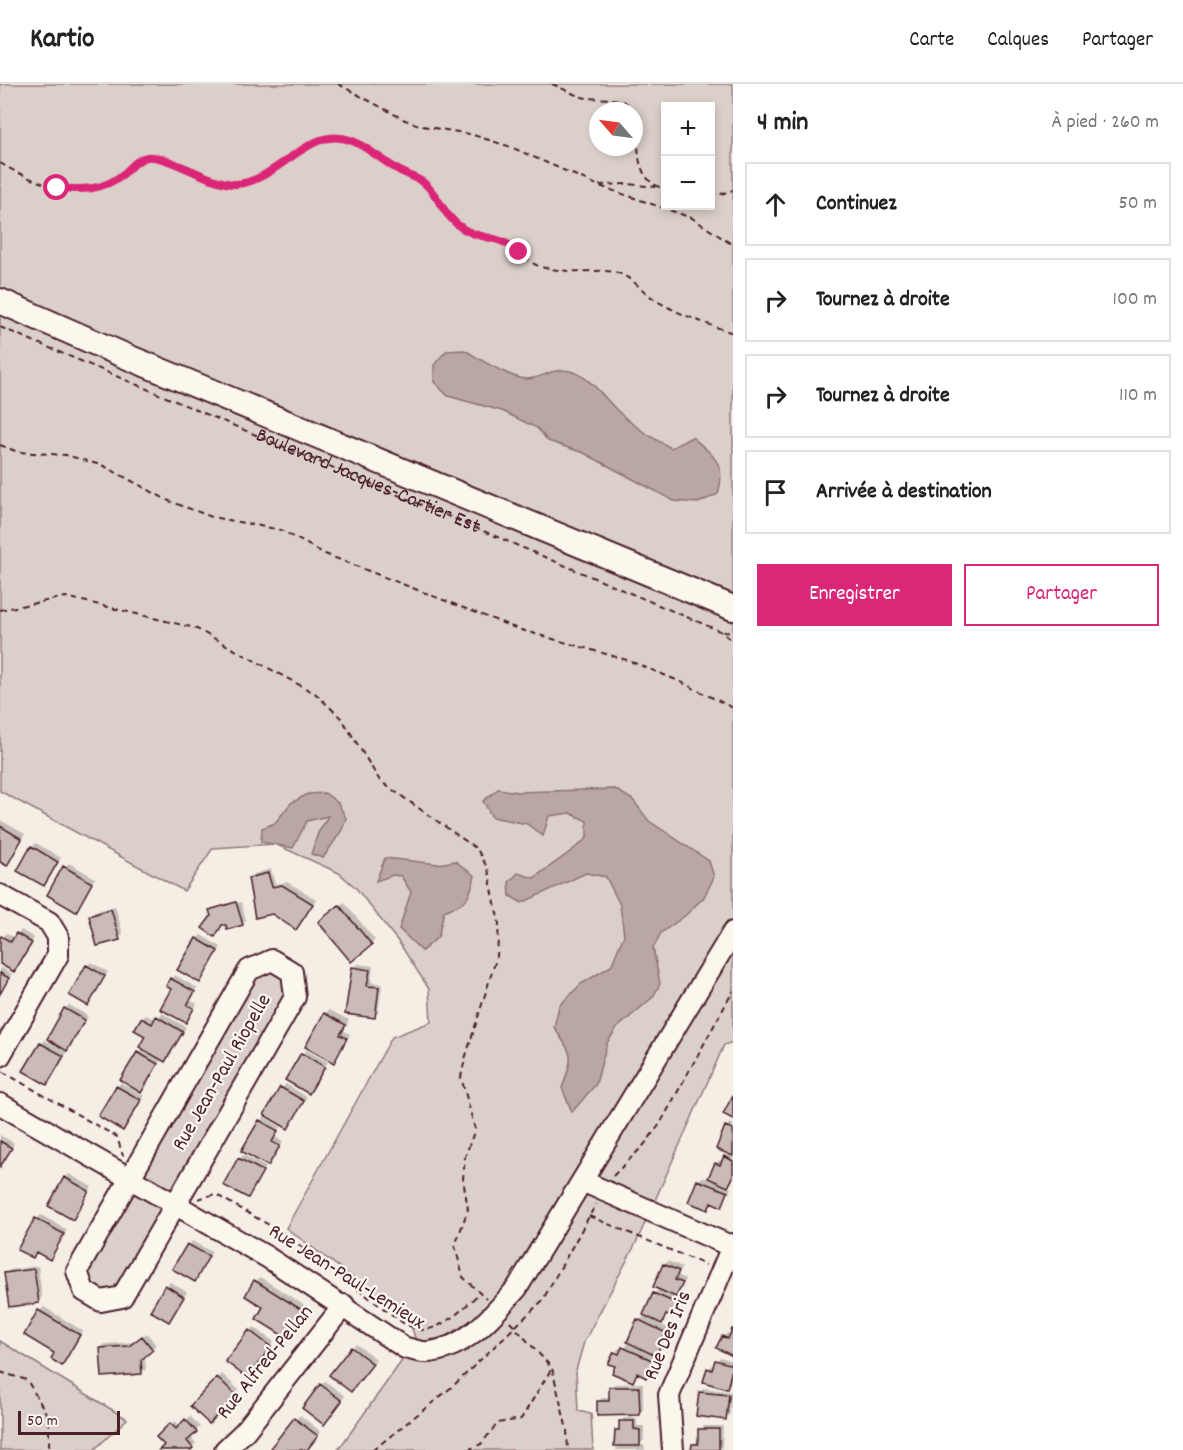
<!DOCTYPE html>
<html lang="fr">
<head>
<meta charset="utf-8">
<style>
  :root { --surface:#fff; --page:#f2f2f2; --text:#222; --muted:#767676; --line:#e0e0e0; --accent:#db2777 }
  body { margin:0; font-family:Dekko,sans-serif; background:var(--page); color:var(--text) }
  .controls { position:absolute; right:18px; top:18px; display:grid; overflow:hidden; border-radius:0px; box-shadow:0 3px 9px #0003 }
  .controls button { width:54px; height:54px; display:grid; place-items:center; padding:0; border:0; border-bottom:2px solid var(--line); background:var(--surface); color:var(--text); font:30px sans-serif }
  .compass { position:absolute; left:589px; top:18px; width:54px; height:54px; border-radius:50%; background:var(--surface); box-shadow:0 3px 9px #0003; rotate:298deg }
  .scale { position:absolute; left:18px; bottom:15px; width:102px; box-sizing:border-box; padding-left:6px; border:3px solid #4a1f2b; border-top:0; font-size:16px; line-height:21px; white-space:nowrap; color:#4a1f2b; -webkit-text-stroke:4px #fbf7ec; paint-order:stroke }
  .stop { position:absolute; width:18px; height:18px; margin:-14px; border:4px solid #db2777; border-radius:50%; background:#fff }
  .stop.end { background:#db2777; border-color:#fff; box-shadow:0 2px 6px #0008 }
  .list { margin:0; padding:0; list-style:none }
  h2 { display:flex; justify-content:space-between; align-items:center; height:78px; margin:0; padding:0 24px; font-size:26px }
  h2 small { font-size:20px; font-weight:400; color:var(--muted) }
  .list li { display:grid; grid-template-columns:39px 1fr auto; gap:18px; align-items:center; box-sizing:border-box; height:84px; margin:0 12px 12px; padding:0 12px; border:2px solid var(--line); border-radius:0px }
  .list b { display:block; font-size:22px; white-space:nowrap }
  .list em { font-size:20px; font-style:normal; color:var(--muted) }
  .actions { display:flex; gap:12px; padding:18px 24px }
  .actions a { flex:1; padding:14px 0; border:2px solid var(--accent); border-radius:0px; text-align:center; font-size:21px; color:var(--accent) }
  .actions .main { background:var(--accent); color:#fff }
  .icon { flex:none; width:33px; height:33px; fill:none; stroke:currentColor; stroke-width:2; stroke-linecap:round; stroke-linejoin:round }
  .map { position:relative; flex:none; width:733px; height:1366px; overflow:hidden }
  header { display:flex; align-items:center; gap:36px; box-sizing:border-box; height:84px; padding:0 30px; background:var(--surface); border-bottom:2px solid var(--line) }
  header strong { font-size:28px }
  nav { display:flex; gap:33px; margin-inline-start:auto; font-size:21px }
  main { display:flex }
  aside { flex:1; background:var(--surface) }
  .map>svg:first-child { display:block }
  .green { fill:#dbd0c9; stroke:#92787a; stroke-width:1.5; fill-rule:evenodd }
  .water { fill:#baa7a5; stroke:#8d7174; stroke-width:1.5 }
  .shadow { fill:#0003 }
  .building { fill:#cabbb6; stroke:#4a1f2b; stroke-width:1.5 }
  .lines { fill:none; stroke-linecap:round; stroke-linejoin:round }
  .minor-casing { stroke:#4a1f2b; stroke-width:24 }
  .major-casing { stroke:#4a1f2b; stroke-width:28 }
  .path { stroke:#4a1f2b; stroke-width:2; stroke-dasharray:6 4.5; stroke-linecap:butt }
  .minor { stroke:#fbf7ec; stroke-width:20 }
  .major { stroke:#fbf7ec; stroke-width:24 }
  .route { stroke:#db2777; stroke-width:8 }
  .labels { text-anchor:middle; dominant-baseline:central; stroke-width:4.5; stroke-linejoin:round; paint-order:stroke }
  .street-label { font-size:21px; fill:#4a1f2b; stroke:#fbf7ec }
</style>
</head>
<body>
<header>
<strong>Kartio</strong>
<nav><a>Carte</a><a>Calques</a><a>Partager</a></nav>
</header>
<main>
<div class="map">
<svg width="733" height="1366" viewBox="0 0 733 1366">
  <rect width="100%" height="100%" fill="#f4eee4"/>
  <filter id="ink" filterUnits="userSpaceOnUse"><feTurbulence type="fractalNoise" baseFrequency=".0167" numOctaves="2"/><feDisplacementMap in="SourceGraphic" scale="12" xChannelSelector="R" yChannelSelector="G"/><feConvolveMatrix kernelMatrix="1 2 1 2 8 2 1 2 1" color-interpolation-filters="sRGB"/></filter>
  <g filter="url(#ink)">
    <path class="green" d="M0 0H733V958L724 961 636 1159 584 1258 576 1286 578 1327 591 1330 593 1366H338L416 1257 409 1235 286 1144 392 953 431 938 429 905 400 860 356 804 339 789 275 760 213 764 184 807 0 707ZM666 22H710V122H666ZM598 27H634V63H598Z
      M272 876 295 913 122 1213 101 1217 77 1187 249 886Z
      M0 1257 127 1335 94 1366H0Z"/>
    <path class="water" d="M464 266C479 274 509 294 526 295 541 295 554 283 570 287 592 293 605 316 622 331 636 344 654 355 671 364L692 353C714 372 727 380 718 410L698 419 674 417 584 369 548 357 537 344 502 327 448 312 434 298V281L446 267Z
      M498 705 518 708 615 705 633 716 649 737 709 777 714 793 704 813 686 831 661 849 653 864 660 900 653 913 617 944 607 959 596 1000 572 1028 562 1004C574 969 574 974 554 943L559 922 581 900 611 882 624 851 620 821 606 793 586 789 522 819 510 812 509 798 518 789 534 794C552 780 571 769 587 754V737L570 729 549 732 543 752 527 740 492 733 483 717Z
      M325 709 338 719 346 734 342 746 323 774 311 770 318 749 328 732 307 737 293 764 261 758 262 744 275 739 291 719 308 710Z
      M385 774 438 780 455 777 475 792C469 816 467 819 444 827L438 853 422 867 399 845 411 808 401 792 393 791 376 797Z"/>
    <path class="shadow" d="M0 736 25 750 7 780 0 776Z
      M36 759 61 774 43 801 32 763Z
      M69 779 95 794 79 822 65 783Z
      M271 785 275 800 287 798 316 815 300 840 250 794 254 790Z
      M241 818 246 836 242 840H223L218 847 211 826 213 823V826Z
      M344 818 375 856 351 876 324 834Z
      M115 822 123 850 119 854 90 832 94 828Z
      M21 846 34 854 14 886 0 878V857L6 849 15 854Z
      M201 851 221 863 199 897 197 855Z
      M91 878 108 888 91 916 87 882Z
      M358 880 373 882 371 898 382 900 378 929 374 933 354 884Z
      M0 883 12 890 0 910Z
      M175 891 197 904 190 916 197 920 185 937 173 904 171 895Z
      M69 921 88 932 67 965 65 925Z
      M329 926 349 936 343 946 350 950 334 977 325 930Z
      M162 929 186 943 169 972 165 976 162 974 141 1007 138 969 143 964 147 952 142 935 146 931 156 936Z
      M45 956 67 968 47 999 41 960Z
      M306 966 328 978 309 1008 287 996Z
      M121 999 144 1012 123 1045 117 1003Z
      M286 1000 307 1013 288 1043 282 1004Z
      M264 1033 281 1043 275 1053 283 1058 268 1081 260 1037Z
      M730 1039 733 1040V1096L727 1103 731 1104 725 1117 721 1121 713 1117 707 1124 698 1097 702 1093 709 1095 716 1080 720 1076 723 1077 730 1069 726 1043Z
      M0 1051 14 1059 0 1083Z
      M243 1071 266 1083 247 1112 225 1100Z
      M69 1090 92 1103 72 1134 50 1121Z
      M41 1131 67 1146 50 1174 37 1167 32 1172 37 1135Z
      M192 1157 212 1168 194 1196 174 1185Z
      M668 1177 682 1183 678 1191 685 1195 680 1207 674 1213 681 1216 676 1228 672 1232 667 1230 659 1240 669 1244 659 1266 654 1272 657 1273 650 1288 646 1292 638 1288 632 1297 627 1272 616 1267 619 1264 623 1266 630 1258 639 1236 644 1233 654 1210 660 1204 664 1181Z
      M38 1182 42 1213 38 1217 6 1190 10 1186Z
      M260 1193 304 1221 288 1247 256 1197Z
      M170 1198 187 1208 169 1237 166 1202Z
      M44 1223 83 1247 62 1280 40 1227Z
      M254 1243 274 1258 251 1288 227 1277Z
      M147 1249 156 1261 145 1271 146 1285 141 1289 101 1264 105 1260 135 1258Z
      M727 1249 731 1251 733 1271 723 1253Z
      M356 1260 376 1275 355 1302 352 1264Z
      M720 1273 733 1277V1293L731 1299 727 1303 708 1285 712 1281 715 1282Z
      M222 1290 239 1306 209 1338 192 1322Z
      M325 1297 345 1312 328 1335 321 1301Z
      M643 1299V1326L639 1330 598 1318 602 1314H610V1304L614 1300Z
      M704 1304 732 1308 730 1330 726 1334 700 1308Z
      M300 1331 321 1348 307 1366H277L273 1363Z
      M190 1332 200 1343 190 1352 196 1359 189 1366H161L166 1361 158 1353 175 1337 180 1342Z
      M624 1334H637V1342H644V1356L639 1361H644L645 1366H615L620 1361 616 1347Z
      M704 1342H723L722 1364 720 1366H693V1360L700 1356V1346Z"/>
    <path class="building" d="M0 742 22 755 7 782 0 778Z
      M31 762 58 778 44 802 17 787Z
      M63 782 92 799 76 828 47 811Z
      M268 789 272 803 282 801 313 820 296 846 272 830 255 834 248 794Z
      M236 818 243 841 227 846 226 841H222L215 853 202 844 211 832 209 826Z
      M339 821 372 861 351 878 318 838Z
      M111 825 120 856 97 862 89 832Z
      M16 849 32 859 14 888 0 880V854L1 852 11 858Z
      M196 854 218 867 200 899 177 886Z
      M86 881 105 892 88 922 69 911Z
      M352 883 370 886 367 902 379 903 375 934 345 930Z
      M0 889 9 894 0 910Z
      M170 894 195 908 187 921 194 924 186 939 160 925 171 905 166 902Z
      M64 924 85 936 67 967 47 955Z
      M324 929 346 941 340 951 347 954 334 979 305 963Z
      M156 932 183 948 165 978 139 963 145 952 134 946 141 934 152 940Z
      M40 959 64 972 47 1001 23 987Z
      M137 968 158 980 141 1009 120 996Z
      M301 969 325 983 309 1010 285 996Z
      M116 1002 141 1016 123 1047 98 1032Z
      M280 1003 304 1017 288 1045 264 1031Z
      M733 1011V1035L723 1030Z
      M259 1036 278 1047 272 1058 280 1062 268 1082 241 1067Z
      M725 1042 733 1045V1072L716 1065Z
      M0 1057 12 1064 0 1083Z
      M724 1072 733 1077V1093L728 1103 708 1094 715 1079 720 1081Z
      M238 1074 263 1087 248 1114 223 1101Z
      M64 1093 89 1107 73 1136 48 1122Z
      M697 1096 728 1108 722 1123 711 1118 708 1126 688 1118Z
      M35 1134 64 1150 50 1176 36 1168 33 1174 17 1166Z
      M187 1160 209 1172 195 1198 172 1185Z
      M663 1180 679 1187 675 1196 683 1199 676 1213 653 1203Z
      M34 1185 39 1219 9 1223 4 1189Z
      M254 1196 302 1226 285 1253 256 1235 263 1223 245 1212Z
      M165 1201 184 1213 169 1238 150 1227Z
      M653 1209 678 1220 672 1233 666 1231 662 1240 643 1231Z
      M38 1226 80 1251 62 1282 51 1275 54 1269 24 1251Z
      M637 1235 666 1249 656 1272 627 1258Z
      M732 1245H733V1272L716 1264 722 1252 728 1255Z
      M249 1246 271 1263 247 1294 225 1277Z
      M142 1252 153 1266 141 1276 142 1290 102 1293 100 1264 129 1262Z
      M351 1263 373 1280 351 1308 329 1291Z
      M622 1263 654 1277 646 1294 637 1289 633 1298 612 1289 615 1282 608 1280 614 1268 619 1270Z
      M715 1276 733 1281 727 1305 703 1298 707 1284 712 1286Z
      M217 1293 236 1311 209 1340 190 1322Z
      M320 1300 342 1317 324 1341 302 1324Z
      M609 1303H639L640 1331 597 1332V1317H609Z
      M699 1308 729 1311 726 1336 696 1332Z
      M294 1334 318 1352 307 1366H275L271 1363Z
      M185 1335 197 1348 187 1357 193 1364 191 1366H159L164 1361 156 1353 170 1339 176 1345Z
      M619 1337H634V1345L640 1346V1362H614L615 1346H619Z
      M698 1345H719V1366H691L692 1360H698Z"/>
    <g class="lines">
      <g class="minor-casing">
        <path id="minor" d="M0 811 49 838 58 853V871L0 972
          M272 876 292 888 295 913 122 1213 101 1217 84 1207 77 1187 249 886Z
          M0 1020 267 1173 405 1264C412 1265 421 1269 428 1268 466 1265 494 1230 517 1204L733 848
          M582 1097 733 1163
          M225 1366 245 1347 344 1221
          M673 1366 669 1311 733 1160"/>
      </g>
      <g class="major-casing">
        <path id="major" d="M0 217 123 271 733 524"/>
      </g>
      <g class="path">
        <path d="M338 0 405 36 422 42 470 50 511 63 597 101 692 134 733 161"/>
        <path d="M552 0C562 4 572 10 582 13 597 17 619 10 631 23 649 42 621 91 666 106"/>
        <path d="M0 79C37 100 84 121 122 91 131 84 139 72 152 73 160 73 167 77 173 80 196 90 221 105 247 98 280 90 305 48 343 53 364 56 380 76 397 86 406 90 418 94 425 100 437 111 442 129 455 139 471 153 493 149 510 160 524 169 528 181 546 184 561 187 577 188 591 187 601 187 609 186 618 189 633 194 641 206 654 215 677 230 707 240 733 249"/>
        <path d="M599 101 628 100 656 103"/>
        <path d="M710 110H721L733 106"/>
        <path id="s1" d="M0 243 720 547 733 557"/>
        <path d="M0 361 18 368 66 371 104 382 169 417 212 433 281 446 325 470 518 545 627 576 679 597 733 624"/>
        <path d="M0 526 66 513 195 544 316 610 342 635 380 697 477 765 488 785 499 839 497 872 465 975 461 993 475 1045 465 1073 463 1095 468 1125 455 1162 463 1193 486 1215"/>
        <path d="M723 548 733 549"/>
        <path d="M3 988 117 1053 123 1072"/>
        <path d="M613 1092 644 1061 660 1040 733 907"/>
        <path d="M198 1115 215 1110 283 1149 403 1239C408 1241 416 1246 421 1246 442 1246 466 1223 479 1209"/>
        <path d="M589 1132 706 1181"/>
        <path d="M510 1238 552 1284 567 1346 568 1366"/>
        <path d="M0 1288 27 1296 49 1334V1366"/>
        <path d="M373 1366 452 1303 542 1217 596 1120"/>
        <path d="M468 1366 481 1360 498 1339 521 1335 552 1284"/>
      </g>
      <use href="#minor" class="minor"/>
      <use href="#major" class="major"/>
    </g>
  </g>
  <g class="lines" filter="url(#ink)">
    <path class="route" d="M57 104C81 106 102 107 122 91 130 85 136 75 147 73 166 70 208 99 234 100 263 101 291 68 318 57 350 44 370 69 395 84 404 90 416 93 424 99 439 111 443 132 462 144 481 157 497 149 519 168"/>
  </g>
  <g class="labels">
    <g class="street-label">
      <text stroke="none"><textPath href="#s1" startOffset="399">Boulevard Jacques-Cartier Est</textPath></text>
      <text transform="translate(223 989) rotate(-60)">Rue Jean-Paul Riopelle</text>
      <text transform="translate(346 1194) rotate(32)">Rue Jean-Paul-Lemieux</text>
      <text transform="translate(669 1252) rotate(-68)">Rue Des Iris</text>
      <text transform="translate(266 1279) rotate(-51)">Rue Alfred-Pellan</text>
    </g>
  </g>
</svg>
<div class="controls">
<button>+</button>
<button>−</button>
</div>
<svg class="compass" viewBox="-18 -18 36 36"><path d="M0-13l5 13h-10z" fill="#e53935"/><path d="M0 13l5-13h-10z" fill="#767676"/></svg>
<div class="scale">50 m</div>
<div class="stop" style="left:57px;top:104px"></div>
<div class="stop end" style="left:519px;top:168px"></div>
</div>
<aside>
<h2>4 min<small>À pied · 260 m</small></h2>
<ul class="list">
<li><svg class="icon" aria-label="ahead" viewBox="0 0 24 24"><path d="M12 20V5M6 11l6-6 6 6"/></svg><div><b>Continuez</b></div><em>50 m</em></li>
<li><svg class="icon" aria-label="right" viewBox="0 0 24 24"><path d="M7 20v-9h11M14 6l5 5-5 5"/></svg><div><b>Tournez à droite</b></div><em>100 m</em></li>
<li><svg class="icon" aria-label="right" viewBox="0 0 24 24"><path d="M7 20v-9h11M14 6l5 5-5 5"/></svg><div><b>Tournez à droite</b></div><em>110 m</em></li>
<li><svg class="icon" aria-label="arrive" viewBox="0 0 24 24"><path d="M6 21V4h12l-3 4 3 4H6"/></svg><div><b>Arrivée à destination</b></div></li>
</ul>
<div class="actions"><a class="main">Enregistrer</a><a>Partager</a></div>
</aside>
</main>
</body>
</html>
